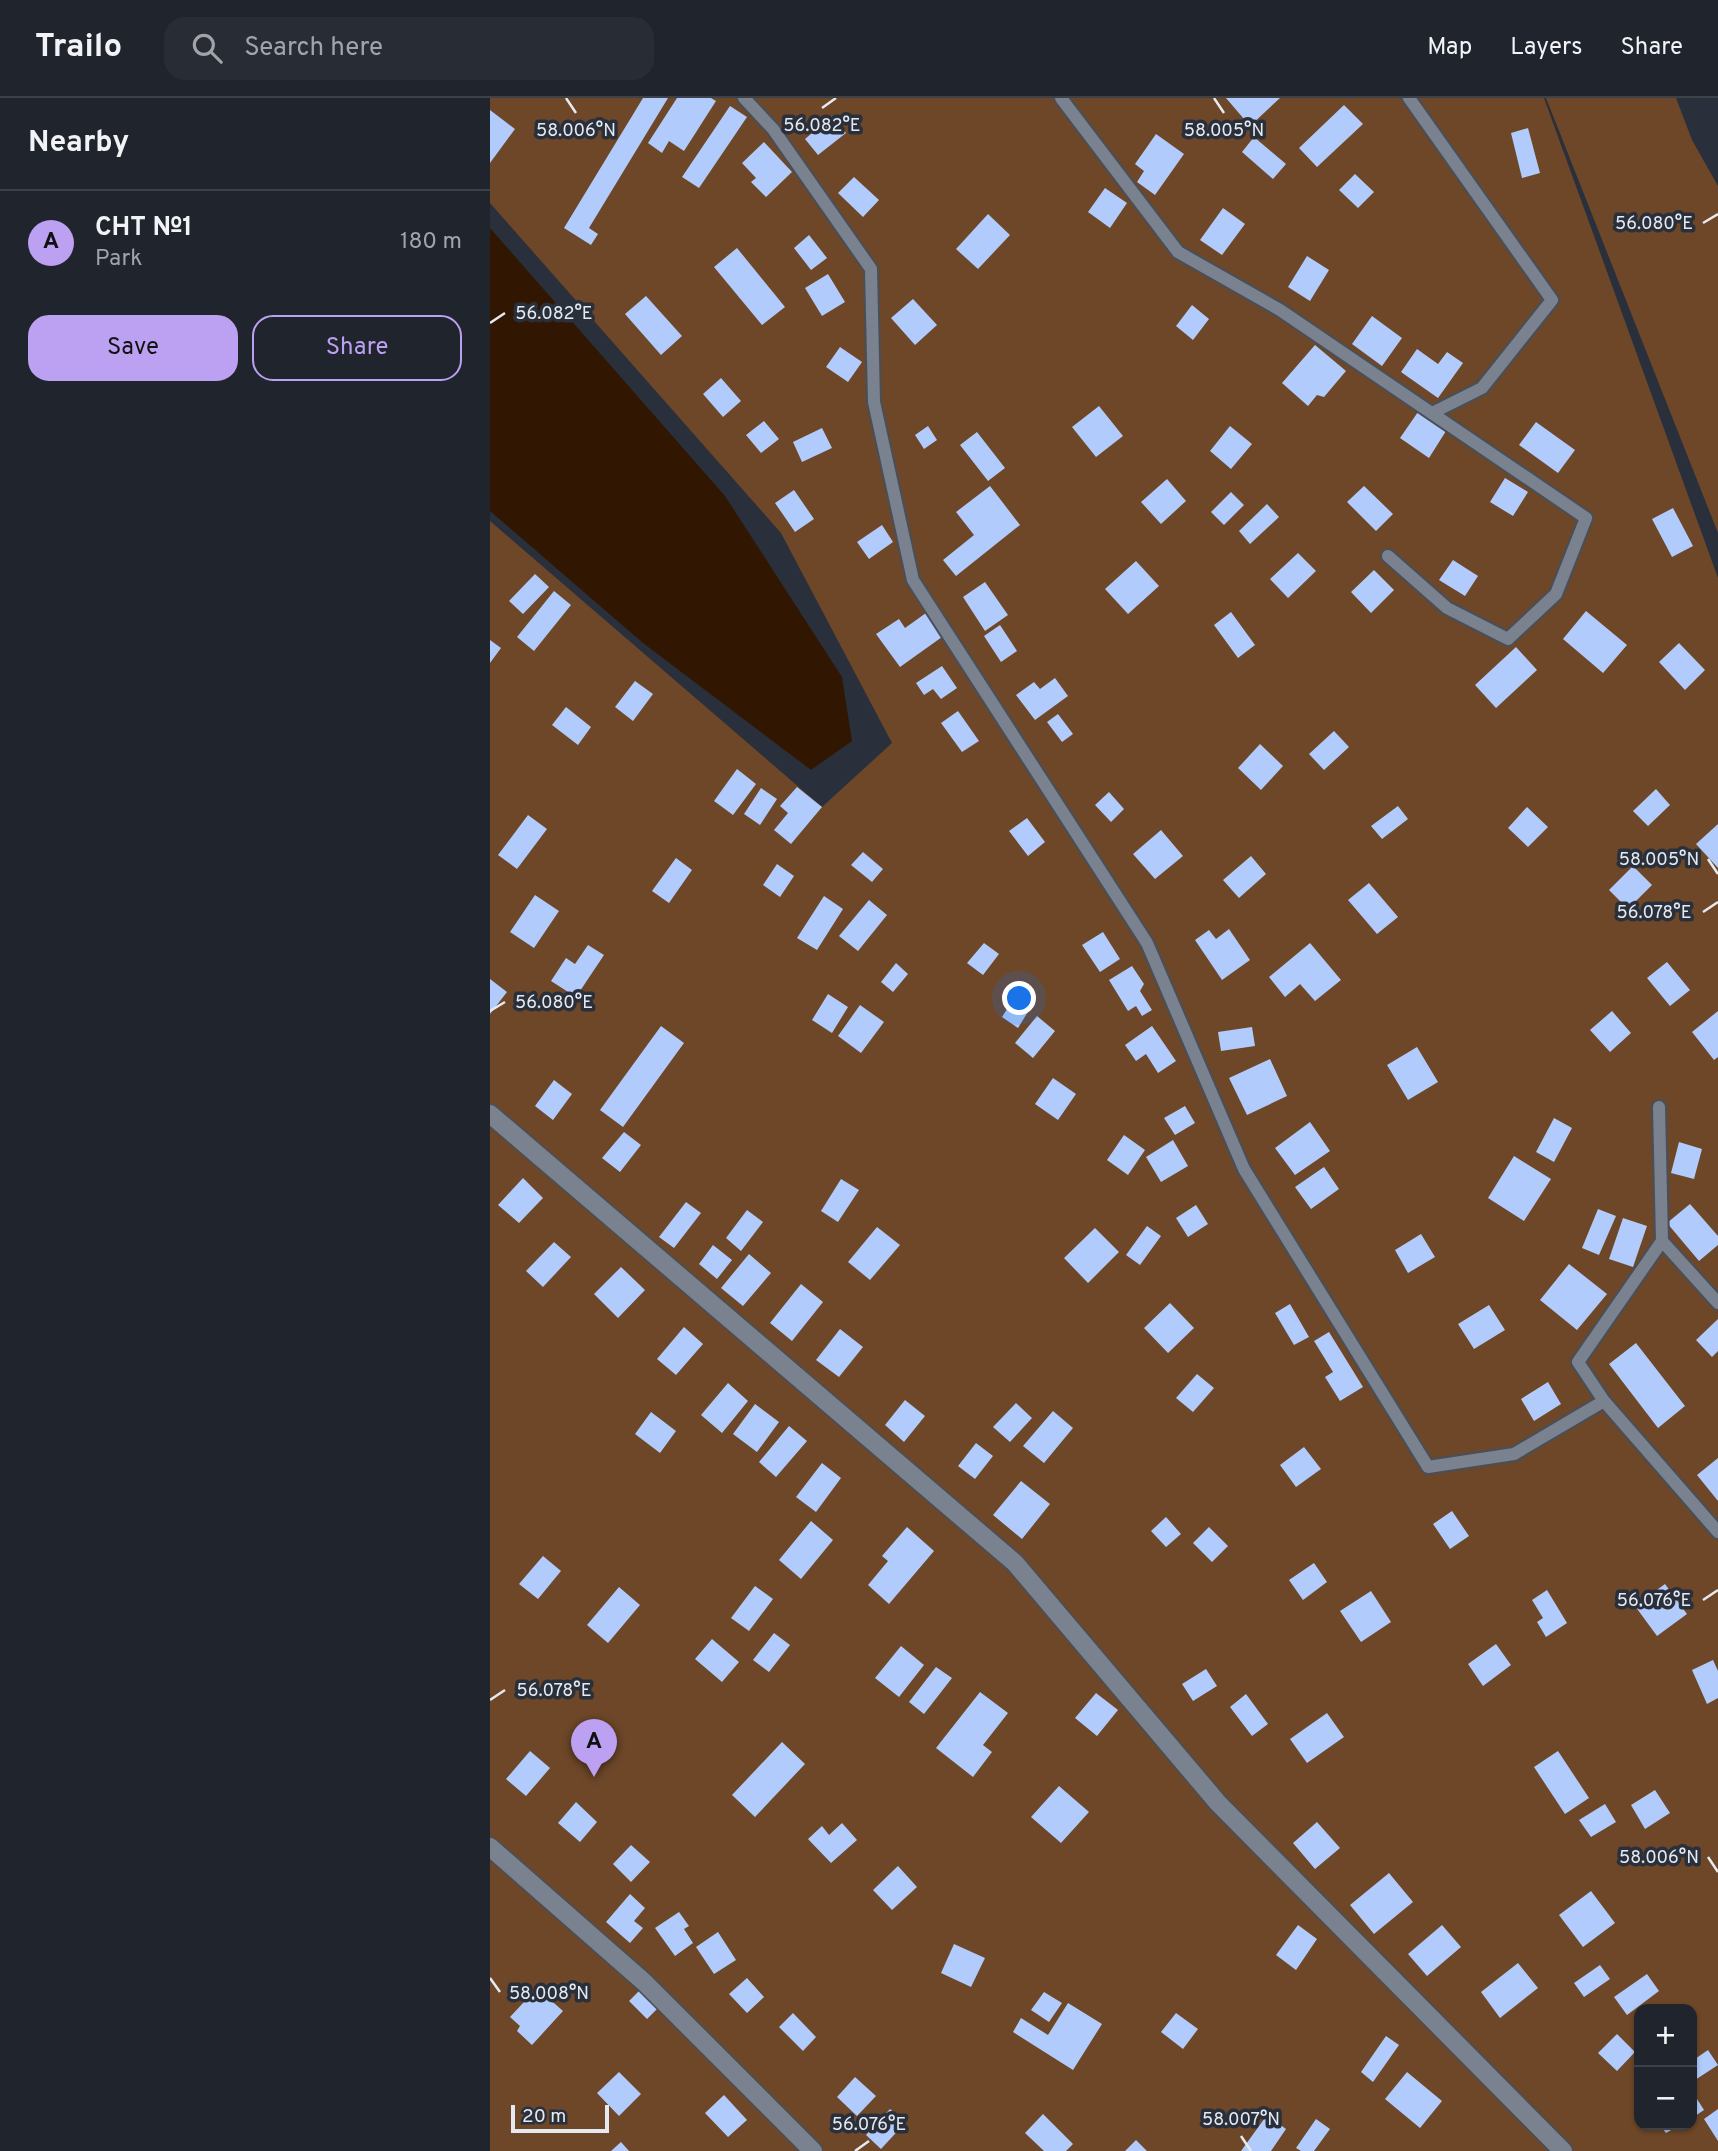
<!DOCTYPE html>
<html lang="en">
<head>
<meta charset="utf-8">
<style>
  :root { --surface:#20242c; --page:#282c34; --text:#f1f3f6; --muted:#a2a4a9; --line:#3d4148; --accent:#bca0f2 }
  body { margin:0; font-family:Overpass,sans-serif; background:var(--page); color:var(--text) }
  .controls { position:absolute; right:21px; bottom:21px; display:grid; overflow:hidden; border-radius:14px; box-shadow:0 2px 5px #0004 }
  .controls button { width:63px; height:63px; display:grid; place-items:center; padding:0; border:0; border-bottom:2px solid var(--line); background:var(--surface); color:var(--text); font:35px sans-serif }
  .scale { position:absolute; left:21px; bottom:18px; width:98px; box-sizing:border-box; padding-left:7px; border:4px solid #e5eaf1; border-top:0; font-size:19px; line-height:24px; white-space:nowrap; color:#e5eaf1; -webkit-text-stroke:5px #2a303b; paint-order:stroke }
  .you { position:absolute; left:530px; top:901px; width:24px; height:24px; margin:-18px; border:5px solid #fff; border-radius:50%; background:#1a73e8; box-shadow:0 0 0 10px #1a73e833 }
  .badge { display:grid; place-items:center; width:46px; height:46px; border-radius:50%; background:var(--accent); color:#111; font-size:23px; font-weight:700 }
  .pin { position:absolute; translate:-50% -58px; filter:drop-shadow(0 2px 4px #0008) }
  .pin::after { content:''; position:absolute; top:37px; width:24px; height:21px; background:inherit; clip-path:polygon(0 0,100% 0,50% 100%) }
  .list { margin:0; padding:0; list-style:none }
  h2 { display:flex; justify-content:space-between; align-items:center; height:91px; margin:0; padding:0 28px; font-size:30px }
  h2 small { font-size:23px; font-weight:400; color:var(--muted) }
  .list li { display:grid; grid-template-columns:46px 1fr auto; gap:21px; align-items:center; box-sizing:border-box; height:105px; padding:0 28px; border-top:2px solid var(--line) }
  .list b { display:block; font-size:26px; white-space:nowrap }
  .list p { margin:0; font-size:23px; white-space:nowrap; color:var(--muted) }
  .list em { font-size:23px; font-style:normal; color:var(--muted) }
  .actions { display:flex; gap:14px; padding:21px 28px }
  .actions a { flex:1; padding:16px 0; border:2px solid var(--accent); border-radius:21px; text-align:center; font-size:24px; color:var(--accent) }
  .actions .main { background:var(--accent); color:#111 }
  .icon { flex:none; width:38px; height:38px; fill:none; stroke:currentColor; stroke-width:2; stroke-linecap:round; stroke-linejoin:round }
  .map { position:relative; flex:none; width:1228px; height:2053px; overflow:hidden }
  header { display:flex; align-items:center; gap:42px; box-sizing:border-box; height:98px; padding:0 35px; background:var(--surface); border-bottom:2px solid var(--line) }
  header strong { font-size:33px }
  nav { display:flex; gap:38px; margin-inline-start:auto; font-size:24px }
  .search { width:490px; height:63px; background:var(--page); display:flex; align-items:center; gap:18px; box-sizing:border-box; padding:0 24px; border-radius:21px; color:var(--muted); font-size:26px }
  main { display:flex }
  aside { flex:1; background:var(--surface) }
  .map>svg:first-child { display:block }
  .green { fill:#6d4728; fill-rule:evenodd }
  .water { fill:#311701 }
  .building { fill:#b1ccfc }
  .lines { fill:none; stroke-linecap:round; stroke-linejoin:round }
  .service-casing { stroke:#494f58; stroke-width:16 }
  .minor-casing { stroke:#494f58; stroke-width:21 }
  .service { stroke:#7a828f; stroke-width:12 }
  .minor { stroke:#7a828f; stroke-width:18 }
  .ticks { fill:none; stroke:#e5eaf1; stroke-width:2.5 }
  .ticks-label { font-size:18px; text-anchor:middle; fill:#e5eaf1; stroke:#2a303b; stroke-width:7; stroke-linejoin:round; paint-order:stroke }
</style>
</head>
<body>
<header>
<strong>Trailo</strong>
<div class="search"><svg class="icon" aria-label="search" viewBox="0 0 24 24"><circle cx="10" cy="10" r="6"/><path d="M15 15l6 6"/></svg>Search here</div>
<nav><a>Map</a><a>Layers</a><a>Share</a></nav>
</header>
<main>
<aside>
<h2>Nearby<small></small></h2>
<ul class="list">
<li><span class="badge">A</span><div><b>СНТ №1</b><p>Park</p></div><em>180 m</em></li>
</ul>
<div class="actions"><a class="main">Save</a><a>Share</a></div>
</aside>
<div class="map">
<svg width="1228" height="2053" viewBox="0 0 1228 2053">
  <rect width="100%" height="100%" fill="#2a303b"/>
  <path class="green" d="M0 0H1054L1228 480V2053H0V423L332 709 402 645 291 435 0 105ZM1149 1911H1202V2027H1149Z
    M1056 0H1186L1202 42 1228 88V435Z"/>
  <path class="water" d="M0 130 235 398 352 579 362 643 321 672 153 545 0 413Z"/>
  <path class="building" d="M153 0H178L99 130 108 136 101 147 74 130Z
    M187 0H221L226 3 194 53 179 43 172 55 158 45Z
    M736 0H790L760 28Z
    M854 7 873 26 827 69 809 50Z
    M240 8 257 19 209 90 192 79Z
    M0 12 25 31 0 65Z
    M342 18 356 35 328 57 315 41Z
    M1038 30 1050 75 1032 80 1021 35Z
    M666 36 694 56 665 97 647 84 654 73 645 66Z
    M764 39 796 66 783 81 752 54Z
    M274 44 302 74 276 99 261 84 266 80 252 65Z
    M865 76 884 94 868 110 849 92Z
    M364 79 389 102 373 119 348 95Z
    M615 90 637 105 620 130 598 114Z
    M733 110 755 126 732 157 710 142Z
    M498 116 520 137 488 171 466 151Z
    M319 137 337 160 321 172 304 150Z
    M247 150 295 209 272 227 224 169Z
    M817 158 839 172 820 203 798 189Z
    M338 176 355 204 332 218 315 190Z
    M156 198 192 238 171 257 135 216Z
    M423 201 447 227 425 247 401 220Z
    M702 207 719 221 703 242 686 228Z
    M882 218 912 240 892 268 862 246Z
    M825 247 856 273 834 299 827 297 818 308 792 285Z
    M350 249 372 264 358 284 336 269Z
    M927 251 948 266 957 254 973 265 948 300 911 274Z
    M231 280 251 303 233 319 213 296Z
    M609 308 633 338 606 359 582 329Z
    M928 314 956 333 939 360 910 340Z
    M274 323 289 341 271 355 256 337Z
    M1046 324 1085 352 1068 375 1029 347Z
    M438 328 447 342 434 351 425 337Z
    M740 328 762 346 741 371 720 353Z
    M332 330 342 350 312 364 303 344Z
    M487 334 515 370 498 383 470 347Z
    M1015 380 1038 394 1023 418 1000 404Z
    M677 381 696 403 671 426 651 404Z
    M500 388 530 427 466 478 453 462 484 437 466 414Z
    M874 388 903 416 886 433 857 404Z
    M304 392 324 421 305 434 285 405Z
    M741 394 754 407 734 427 721 414Z
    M777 406 789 419 760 446 749 433Z
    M1183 410 1203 448 1182 459 1162 421Z
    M392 427 403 444 379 461 367 444Z
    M808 455 826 473 798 500 780 481Z
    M963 462 988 478 975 498 949 482Z
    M646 463 669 488 638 516 615 491Z
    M884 472 904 492 881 515 861 494Z
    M45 476 59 489 33 516 19 503Z
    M495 484 518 517 495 533 473 499Z
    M64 493 81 507 44 553 27 539Z
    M1096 513 1137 547 1113 575 1073 541Z
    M741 514 765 547 748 560 724 527Z
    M436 515 452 539 410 569 386 536 409 521 415 530Z
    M510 527 527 553 511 564 494 538Z
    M0 542 11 550 0 565Z
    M1189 545 1215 572 1195 592 1169 564Z
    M1026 549 1047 572 1006 610 985 587Z
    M452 568 467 590 451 601 443 591 434 597 426 585Z
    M565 580 578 598 545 622 526 597 544 584 550 591Z
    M145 583 163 596 143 623 125 609Z
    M76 609 101 629 88 647 62 627Z
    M468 613 489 643 472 654 451 625Z
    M568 616 583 636 572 644 557 624Z
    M844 633 859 649 834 672 819 656Z
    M770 646 793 668 771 692 748 670Z
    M247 671 266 686 243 717 224 703Z
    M307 689 332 709 301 746 284 732 298 715 290 708Z
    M271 690 287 701 270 727 254 716Z
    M1166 691 1180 707 1158 728 1143 713Z
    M619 694 634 711 621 724 605 707Z
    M908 708 918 721 892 741 881 728Z
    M1037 709 1058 729 1038 749 1018 730Z
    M38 717 57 731 27 771 8 757Z
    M537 720 555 744 538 758 519 733Z
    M1228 726V770L1206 746Z
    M671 732 693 758 665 781 643 756Z
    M373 754 393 771 382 784 361 767Z
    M761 758 776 776 749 800 733 782Z
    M186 760 202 772 179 805 162 793Z
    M287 766 304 778 290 799 273 787Z
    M1143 768 1162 787 1138 811 1119 792Z
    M879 785 908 819 887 836 858 802Z
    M45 797 69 813 44 850 20 834Z
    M334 798 353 811 327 852 307 840Z
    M379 802 397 817 368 853 349 838Z
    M739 831 760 862 732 882 705 842 719 832 726 841Z
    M613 834 630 861 610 874 592 847Z
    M494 845 509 856 493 877 477 865Z
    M820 845 851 882 825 903 810 886 795 899 779 879Z
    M98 847 114 857 86 899 61 883 76 860 85 866Z
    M1177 864 1200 892 1180 908 1157 880Z
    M406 865 418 876 403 894 391 884Z
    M642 868 654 886 650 893 662 912 652 918 646 908 638 913 619 882Z
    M0 881 17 894 0 916Z
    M528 894 544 904 528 930 512 919Z
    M338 896 358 909 342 935 322 922Z
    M370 907 394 924 371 955 348 938Z
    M1122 913 1141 935 1120 954 1100 932Z
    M1228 913V959L1224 962 1202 934Z
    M547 918 565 933 543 960 525 945Z
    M171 928 194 945 133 1029 110 1012Z
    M662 928 686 963 668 975 656 956 646 963 635 947Z
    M762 929 765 948 731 953 728 934Z
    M927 949 948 984 918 1002 897 967Z
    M780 961 797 998 757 1017 739 980Z
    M563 980 586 996 568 1022 545 1006Z
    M64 982 82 996 63 1022 45 1008Z
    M695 1008 705 1025 685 1037 674 1020Z
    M1064 1020 1082 1030 1064 1064 1046 1054Z
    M820 1024 840 1053 805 1077 785 1050Z
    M134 1034 151 1047 130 1074 112 1060Z
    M634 1037 655 1052 638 1077 617 1062Z
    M683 1042 698 1068 671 1084 656 1059Z
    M1189 1044 1212 1051 1204 1081 1181 1075Z
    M1024 1058 1061 1081 1034 1123 998 1100Z
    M834 1069 849 1091 821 1111 805 1089Z
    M33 1080 53 1100 29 1125 8 1107Z
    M351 1081 369 1092 348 1124 331 1113Z
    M196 1104 211 1115 184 1150 169 1139Z
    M1200 1106 1228 1138V1147L1209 1163 1177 1125Z
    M706 1107 718 1126 698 1139 686 1120Z
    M1108 1111 1126 1118 1109 1157 1092 1150Z
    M257 1112 273 1124 251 1153 236 1140Z
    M1133 1120 1157 1128 1143 1169 1119 1161Z
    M657 1128 671 1138 650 1167 636 1157Z
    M387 1129 410 1147 380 1182 358 1164Z
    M605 1130 629 1154 598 1185 574 1160Z
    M931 1136 945 1159 918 1175 905 1152Z
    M64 1144 81 1159 53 1189 36 1173Z
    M223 1147 242 1162 227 1181 209 1166Z
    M259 1156 281 1175 253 1208 231 1190Z
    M1079 1166 1117 1196 1087 1232 1050 1202Z
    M131 1169 155 1192 128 1220 104 1196Z
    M311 1186 333 1204 302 1243 280 1225Z
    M680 1205 704 1230 678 1255 654 1230Z
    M800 1206 819 1239 804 1247 785 1215Z
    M999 1207 1015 1232 984 1251 968 1226Z
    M1228 1221V1253L1222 1259 1206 1242Z
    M194 1229 213 1246 186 1277 167 1261Z
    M350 1231 373 1249 349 1279 326 1262Z
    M839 1234 873 1289 850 1303 835 1279 843 1274 824 1243Z
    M1146 1245 1195 1308 1168 1330 1119 1266Z
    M707 1276 724 1290 703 1314 686 1300Z
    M1058 1284 1071 1306 1044 1323 1031 1301Z
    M238 1285 258 1303 232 1335 211 1317Z
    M415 1302 435 1318 414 1344 395 1327Z
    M526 1305 542 1320 520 1344 503 1329Z
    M265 1306 289 1324 267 1354 243 1336Z
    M563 1313 583 1330 554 1365 533 1348Z
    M161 1314 186 1333 170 1355 145 1336Z
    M299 1328 317 1343 286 1379 269 1364Z
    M486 1345 503 1358 485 1381 468 1368Z
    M814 1349 831 1371 806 1389 790 1367Z
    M1228 1360V1403L1207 1377Z
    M332 1365 351 1380 326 1414 306 1399Z
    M531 1383 560 1406 532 1441 503 1417Z
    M962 1413 979 1438 960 1451 943 1426Z
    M676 1419 691 1436 676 1449 661 1433Z
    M321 1423 343 1442 311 1481 289 1462Z
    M417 1429 444 1453 399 1506 378 1487 398 1463 392 1458Z
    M719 1429 738 1448 722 1464 703 1445Z
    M53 1458 71 1473 48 1501 29 1486Z
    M824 1465 837 1484 813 1502 799 1482Z
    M1175 1486 1197 1516 1167 1538 1145 1508Z
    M265 1488 283 1501 259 1533 241 1520Z
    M129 1489 150 1507 118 1545 97 1527Z
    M1057 1492 1077 1525 1056 1539 1047 1524 1053 1520 1042 1502Z
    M881 1493 901 1524 871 1544 850 1513Z
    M284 1535 300 1547 279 1574 263 1562Z
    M222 1541 249 1564 232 1584 205 1561Z
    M1006 1546 1021 1567 993 1588 978 1566Z
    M411 1548 434 1567 409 1599 385 1580Z
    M1223 1562 1228 1573V1600L1217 1606 1202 1572Z
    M446 1569 462 1580 434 1616 419 1604Z
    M716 1571 727 1588 703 1603 692 1586Z
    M490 1594 518 1615 493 1647 502 1654 483 1679 446 1650Z
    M606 1595 628 1612 607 1638 585 1620Z
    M756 1596 778 1626 762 1638 740 1609Z
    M837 1615 854 1639 817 1665 800 1641Z
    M292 1644 315 1666 265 1719 242 1697Z
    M40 1653 60 1670 36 1698 16 1681Z
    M1068 1653 1099 1700 1075 1716 1044 1669Z
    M569 1688 599 1714 571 1745 541 1719Z
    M1165 1692 1180 1715 1155 1731 1141 1707Z
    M86 1704 107 1724 90 1744 68 1725Z
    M1115 1706 1126 1724 1101 1739 1089 1722Z
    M827 1724 850 1750 825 1771 803 1745Z
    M352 1725 367 1742 341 1765 318 1741 332 1728 339 1737Z
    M141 1747 160 1764 141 1784 123 1766Z
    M408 1768 427 1789 402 1812 383 1792Z
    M899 1775 923 1804 884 1836 860 1807Z
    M1101 1793 1125 1825 1093 1849 1069 1817Z
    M140 1796 155 1810 144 1823 153 1830 140 1845 116 1824Z
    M189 1814 199 1828 194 1831 203 1845 185 1858 165 1830Z
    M808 1827 827 1841 806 1872 786 1857Z
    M952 1827 971 1849 937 1878 918 1856Z
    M228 1834 246 1862 224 1876 206 1849Z
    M464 1846 495 1860 481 1889 451 1875Z
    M1028 1865 1048 1890 1010 1920 991 1894Z
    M1110 1867 1120 1881 1094 1899 1084 1885Z
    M1157 1876 1169 1893 1137 1917 1124 1899Z
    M257 1880 274 1899 257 1915 239 1896Z
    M47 1890 73 1913 42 1947 27 1933 30 1928 20 1919Z
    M152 1890 170 1908 157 1921 139 1903Z
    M554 1894 572 1905 559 1924 541 1912Z
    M578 1905 612 1926 583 1972 523 1934 531 1920 558 1937Z
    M303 1915 326 1939 313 1953 289 1929Z
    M686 1915 708 1931 693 1951 671 1934Z
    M1127 1936 1145 1954 1127 1973 1108 1955Z
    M896 1938 909 1947 883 1984 871 1974Z
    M1218 1952 1228 1967 1202 1984V1963Z
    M129 1974 151 1996 129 2018 107 1995Z
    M917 1974 952 2003 930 2030 895 2001Z
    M365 1979 386 1998 367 2018 347 1999Z
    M1202 1993 1214 2012 1202 2020Z
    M234 1997 257 2022 238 2039 215 2015Z
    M400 2011 415 2025 391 2051 376 2037Z
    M1228 2011V2043L1214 2021Z
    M553 2016 583 2046 576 2053H554L535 2035Z
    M777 2017 796 2031 781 2053H751Z
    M826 2021 840 2031 824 2053H811L806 2050Z
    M1170 2027H1190L1176 2035Z
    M646 2042 657 2053H635Z
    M131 2044 139 2053H121Z"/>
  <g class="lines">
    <g class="service-casing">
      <path id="service" d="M254 0 283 31 381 171 384 304 423 482 657 845 754 1071 938 1369 1024 1356 1114 1303
        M571 0 688 154 790 212 1096 420 1066 496 1018 541 957 510 898 458
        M919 0 1062 202 992 290 944 314
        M1169 1009 1172 1143 1088 1264 1114 1303 1228 1434
        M1172 1143 1228 1205"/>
    </g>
    <g class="minor-casing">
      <path id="minor" d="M0 1016 525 1465 728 1705 1073 2053
        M0 1749 154 1884 323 2053"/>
    </g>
    <use href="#service" class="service"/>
    <use href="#minor" class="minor"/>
  </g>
  <path class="ticks" d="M76 0 86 15M724 0 734 15M332 10 346 0M1213 125 1228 116M0 225 15 215M1218 761 1228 776M1213 814 1228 804M0 913 15 904M1213 1502 1228 1492M0 1602 15 1592M1218 1759 1228 1774M0 1880 10 1894M751 2038 761 2053M365 2053 379 2043"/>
  <g class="ticks-label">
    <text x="332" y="33">56.082°E</text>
    <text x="86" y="38">58.006°N</text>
    <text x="734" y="38">58.005°N</text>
    <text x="1164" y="131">56.080°E</text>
    <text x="64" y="221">56.082°E</text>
    <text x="1169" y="767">58.005°N</text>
    <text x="1164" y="820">56.078°E</text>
    <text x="64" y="910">56.080°E</text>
    <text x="1164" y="1508">56.076°E</text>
    <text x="64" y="1598">56.078°E</text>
    <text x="1169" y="1765">58.006°N</text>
    <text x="59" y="1901">58.008°N</text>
    <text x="751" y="2027">58.007°N</text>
    <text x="379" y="2032">56.076°E</text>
  </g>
</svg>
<div class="controls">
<button>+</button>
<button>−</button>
</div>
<div class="scale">20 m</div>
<div class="you"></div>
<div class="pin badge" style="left:104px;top:1679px">A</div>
</div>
</main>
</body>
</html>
